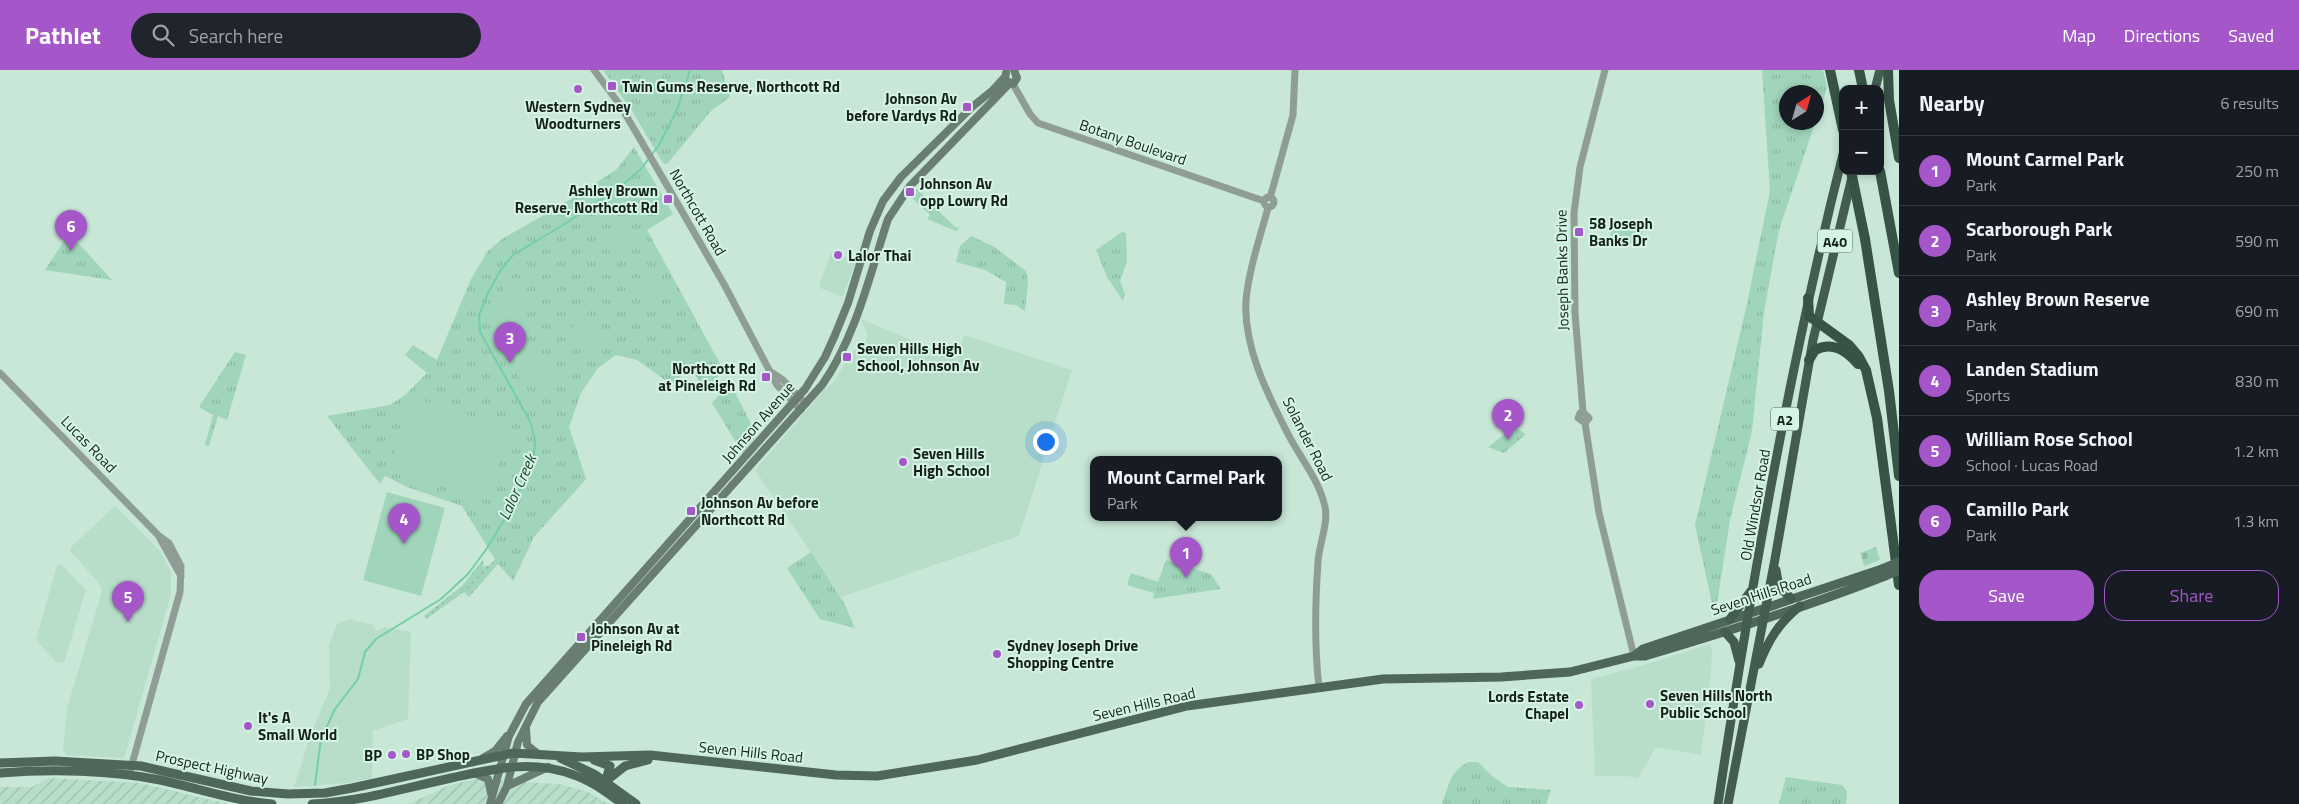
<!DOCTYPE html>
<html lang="en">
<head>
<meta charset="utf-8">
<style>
  :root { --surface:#171b24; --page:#20242c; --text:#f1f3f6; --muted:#9ea1a6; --line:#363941; --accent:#a557c9 }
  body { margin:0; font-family:"Titillium Web",sans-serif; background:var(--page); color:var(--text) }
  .controls { position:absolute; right:15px; top:15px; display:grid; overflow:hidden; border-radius:10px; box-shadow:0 2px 8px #0003 }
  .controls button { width:45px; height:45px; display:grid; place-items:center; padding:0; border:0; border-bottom:1px solid var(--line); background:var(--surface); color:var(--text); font:25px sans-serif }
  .compass { position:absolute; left:1779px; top:15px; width:45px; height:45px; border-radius:50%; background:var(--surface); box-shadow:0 2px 8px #0003; rotate:37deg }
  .you { position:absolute; left:1045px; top:371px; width:18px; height:18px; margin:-12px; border:4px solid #fff; border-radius:50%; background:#1a73e8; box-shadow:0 0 0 8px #1a73e833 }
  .badge { display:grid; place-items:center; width:32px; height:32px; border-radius:50%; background:var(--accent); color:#fff; font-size:16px; font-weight:700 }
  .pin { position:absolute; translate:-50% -41px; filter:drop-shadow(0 1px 2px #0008) }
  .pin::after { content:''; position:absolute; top:26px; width:18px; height:15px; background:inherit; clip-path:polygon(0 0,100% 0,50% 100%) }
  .popup { position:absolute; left:1090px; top:386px; width:192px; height:65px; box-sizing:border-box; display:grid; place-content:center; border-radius:10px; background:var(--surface); filter:drop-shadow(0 1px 4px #0005); font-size:16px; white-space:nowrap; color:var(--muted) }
  .popup b { font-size:19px; color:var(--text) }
  .popup::after { content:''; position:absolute; left:50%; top:100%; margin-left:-10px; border:10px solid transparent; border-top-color:var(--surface) }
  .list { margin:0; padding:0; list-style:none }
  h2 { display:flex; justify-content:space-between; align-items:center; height:65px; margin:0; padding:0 20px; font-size:21px }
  h2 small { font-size:16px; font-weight:400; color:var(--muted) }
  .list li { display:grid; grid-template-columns:32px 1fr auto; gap:15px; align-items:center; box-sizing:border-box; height:70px; padding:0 20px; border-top:1px solid var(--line) }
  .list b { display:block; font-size:19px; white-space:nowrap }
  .list p { margin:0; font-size:16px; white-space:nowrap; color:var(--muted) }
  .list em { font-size:16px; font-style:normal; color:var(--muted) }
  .actions { display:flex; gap:10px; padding:15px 20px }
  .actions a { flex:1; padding:11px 0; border:1px solid var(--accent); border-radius:20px; text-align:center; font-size:18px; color:var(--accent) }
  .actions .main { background:var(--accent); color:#fff }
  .icon { flex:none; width:28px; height:28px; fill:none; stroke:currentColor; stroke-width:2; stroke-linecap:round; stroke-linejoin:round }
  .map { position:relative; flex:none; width:1899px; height:734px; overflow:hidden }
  header { display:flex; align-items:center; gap:30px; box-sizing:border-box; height:70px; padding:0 25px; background:var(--accent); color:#fff }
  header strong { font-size:24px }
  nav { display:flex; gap:28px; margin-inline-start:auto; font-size:18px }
  .search { width:350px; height:45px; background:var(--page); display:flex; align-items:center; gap:12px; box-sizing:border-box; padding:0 18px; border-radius:28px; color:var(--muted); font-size:19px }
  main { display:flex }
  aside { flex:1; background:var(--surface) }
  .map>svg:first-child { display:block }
  .built { fill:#b8deca }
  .industrial { fill:url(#industrial-furrows) }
  .grass { fill:url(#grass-dots) }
  .cemetery { fill:url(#cemetery-stones) }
  .park { fill:url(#park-tufts) }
  .pitch { fill:#a0d5bb }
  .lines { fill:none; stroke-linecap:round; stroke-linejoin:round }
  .stream { stroke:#73cfa7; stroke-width:2 }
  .tertiary { stroke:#909d96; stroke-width:7 }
  .secondary { stroke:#6a7d73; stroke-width:8 }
  .primary { stroke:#4f665b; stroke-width:9 }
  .trunk { stroke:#445c50; stroke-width:9 }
  .motorway { stroke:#385346; stroke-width:10 }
  .primary-bridge { stroke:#4f665b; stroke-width:9 }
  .motorway-bridge { stroke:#385346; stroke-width:10 }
  .poi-dot { fill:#a557c9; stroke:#d5f4e5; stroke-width:2 }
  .labels { text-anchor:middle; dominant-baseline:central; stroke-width:4; stroke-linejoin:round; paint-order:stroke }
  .shield { fill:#d5f4e5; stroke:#4f6058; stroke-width:1 }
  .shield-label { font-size:14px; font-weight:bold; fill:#15201b }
  .poi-label { font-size:15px; font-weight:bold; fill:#15201b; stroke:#d5f4e5; text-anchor:start }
  .street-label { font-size:15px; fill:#15201b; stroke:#d5f4e5 }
  .water-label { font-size:16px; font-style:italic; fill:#1e4635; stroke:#d5f4e5 }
</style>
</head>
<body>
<header>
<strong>Pathlet</strong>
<div class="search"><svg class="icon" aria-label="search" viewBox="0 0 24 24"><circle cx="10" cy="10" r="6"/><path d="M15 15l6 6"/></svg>Search here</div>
<nav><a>Map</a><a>Directions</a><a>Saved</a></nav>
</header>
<main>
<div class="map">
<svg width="1899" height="734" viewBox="0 0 1899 734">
  <defs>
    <pattern id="industrial-furrows" width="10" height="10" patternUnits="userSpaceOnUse" patternTransform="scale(1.25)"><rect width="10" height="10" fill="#b8deca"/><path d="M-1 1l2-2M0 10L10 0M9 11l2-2" fill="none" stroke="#9dbead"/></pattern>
    <pattern id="grass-dots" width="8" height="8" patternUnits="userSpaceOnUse" patternTransform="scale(1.25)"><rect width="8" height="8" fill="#a0d5bb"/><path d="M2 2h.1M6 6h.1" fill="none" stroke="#89b7a0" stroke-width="1.8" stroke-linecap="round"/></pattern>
    <pattern id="cemetery-stones" width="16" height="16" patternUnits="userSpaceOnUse" patternTransform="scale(1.25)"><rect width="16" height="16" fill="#a0d5bb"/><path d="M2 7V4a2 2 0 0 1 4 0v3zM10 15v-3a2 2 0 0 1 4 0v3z" fill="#89b7a0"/></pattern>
    <pattern id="park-tufts" width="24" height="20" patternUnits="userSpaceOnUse" patternTransform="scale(1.25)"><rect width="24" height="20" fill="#a0d5bb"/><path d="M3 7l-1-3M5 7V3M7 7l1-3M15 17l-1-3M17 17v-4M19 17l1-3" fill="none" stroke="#89b7a0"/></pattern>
  </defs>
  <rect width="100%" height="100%" fill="#c8e7d7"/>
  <path class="built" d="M832 181 856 191 843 227 820 218 819 215Z
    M861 249 956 289 964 265 1072 300 1019 466 841 527 755 400 826 318 834 312 851 282 864 274 868 266Z
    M115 436 161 482 171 502V524L125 685 122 688 67 685 63 680 67 638 102 521 99 513 70 481 71 477Z
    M61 494 86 520 64 593 56 592 36 570 57 495Z
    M349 549 373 555 377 561 384 557 411 562 408 649 373 661 372 708 347 713 294 717 311 664 330 618 329 576 337 554Z
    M1710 574 1712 579 1711 603 1701 685 1656 677 1638 708 1626 706H1595L1591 609 1644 595Z"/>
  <path class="industrial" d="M49 708 140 713 228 734H0V717H32Z
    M475 709 559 714 588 722 608 734H408L448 716Z"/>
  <path class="grass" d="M496 489 498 494 469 527 464 522 426 549 424 546 462 516 483 490V497L489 495Z"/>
  <path class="cemetery" d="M1876 477 1880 490 1864 496 1860 483Z"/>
  <path class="park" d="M603 0H722L730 27 711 41 667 94 663 93 632 41Z
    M1762 0H1823L1827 18 1817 49 1816 22H1786V52L1815 53 1779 160 1764 242 1752 361 1730 450 1715 547 1695 455 1746 238 1770 121Z
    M634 77 673 144 647 160 724 301 705 321 690 296 672 315 637 290 616 285 598 298 581 323 569 357 586 409 534 467 513 511 498 494 462 436 407 417 385 406 380 414 327 346 390 335 405 325 427 303 405 285 413 275 437 290 471 209 487 182 502 169 558 137 616 100Z
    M917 119 955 157 960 158 956 161 927 149 930 145 910 126Z
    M1611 155 1643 158 1641 175 1610 172Z
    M1122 162 1126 163 1127 191 1120 211 1125 224 1123 231 1107 207 1096 180Z
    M69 163 112 210 45 200Z
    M971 166 993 176 1026 201 1028 213 1025 241 1016 235 1004 234 1006 212 985 200 956 192 960 176Z
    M235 282 246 285 227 350 218 346 209 376 205 375 213 345 199 337Z
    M730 313 757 365 743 384 712 333Z
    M1514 357 1526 364 1504 383 1488 377Z
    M811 482 844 533 855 558 820 549 787 498Z
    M1166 490 1211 504 1221 519 1153 529 1154 523 1127 515 1131 503 1158 512Z
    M1469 692H1478L1493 707 1508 717 1551 720 1546 734H1442C1448 717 1451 699 1469 692Z
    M1786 707 1842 715 1847 721 1846 734H1779Z"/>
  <path class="pitch" d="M620 161 631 174V179L617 190 604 174Z
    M660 206 668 218 667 222 656 231 645 217Z
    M505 218 535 234 514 259 491 250 489 243Z
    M589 244 604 263 587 276 583 275 570 259Z
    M537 285 552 306 538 316 525 315 515 301Z
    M412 327 510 358 487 429 390 397Z
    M387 422 445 438 421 526 363 510Z"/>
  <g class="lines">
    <path class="stream" d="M315 715 321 669 335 639 358 609 365 582 376 569 441 529 468 504 485 481 506 447 524 413 534 386 535 370 530 351 480 262 479 245 488 223 500 201 513 185 568 152 625 113 641 99 659 75 677 40 690 0"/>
    <path class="tertiary" d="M594 0 620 35 661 105 725 216 777 315 801 340
      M1013 14 1030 44 1038 53 1264 131
      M1264 132a5 5 0 1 1 10 0a5 5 0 1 1-10 0Z
      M1270 128 1293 45 1295 0
      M1268 138C1260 167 1249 199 1246 230 1243 277 1268 325 1289 366 1300 387 1318 409 1324 433 1330 451 1319 473 1318 492 1315 535 1314 575 1319 617
      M771 302 783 310 806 334
      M0 303 158 465 169 473 181 496 180 522 129 705
      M1583 342 1575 243 1574 143 1580 97 1605 0
      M1583 342 1580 343 1578 348 1585 353
      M1583 342 1589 348 1585 353
      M1585 353 1599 443 1634 586
      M158 465 181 506"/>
    <path class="secondary" d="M1006 3 1005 10 1013 14 1017 8 1014 0
      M526 658 527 675 537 683
      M483 688 495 681 507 666
      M474 703 488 709 491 723
      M507 716 548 697
      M490 734 509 666 526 634 805 319 825 287 835 265 848 233 870 161 883 131 901 107 972 37 993 20 1004 8
      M498 734 507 716 518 672 538 632 822 315C856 267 870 204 888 149L910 116 1009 14"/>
    <path class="primary" d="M1634 586H1645C1726 562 1807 537 1885 506
      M560 688 594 704 636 734
      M594 690 610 696 606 710
      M0 693 55 691 141 696 251 721 288 724 325 723 352 718 513 683 582 687 650 685 836 705 877 706 977 690 1187 636 1383 609 1501 607 1570 602 1634 586 1643 579 1882 499
      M0 703C50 699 111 700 160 710 197 718 234 731 272 734
      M601 715 625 696 648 690
      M312 734C359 732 405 718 451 708 493 699 532 689 574 705 592 711 607 723 623 734"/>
    <path class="trunk" d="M1875 19 1880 0
      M1776 500 1779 517 1791 528
      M1730 549 1751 521
      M1725 562 1734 572 1739 591
      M1759 594C1769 569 1779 553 1800 536
      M1718 734C1751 516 1789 298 1843 84
      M1728 734 1775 489 1813 270 1852 107"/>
    <path class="motorway" d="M1830 0 1843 60
      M1888 0 1889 30 1899 88
      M1880 101 1899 203
      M1865 169 1889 321 1899 406
      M1808 228 1809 246 1849 275 1859 287 1866 300 1877 348 1899 515
      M1809 290 1815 280C1832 271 1846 280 1858 294"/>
    <path class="primary-bridge" d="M1882 499 1899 492
      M1885 506 1899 500"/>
    <path class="motorway-bridge" d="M1859 0 1863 19
      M1851 101 1865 169"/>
  </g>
  <g class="poi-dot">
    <rect x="607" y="11" width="10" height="10" rx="2.5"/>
    <circle cx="578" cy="19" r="5"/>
    <rect x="962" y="32" width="10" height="10" rx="2.5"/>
    <rect x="905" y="117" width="10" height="10" rx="2.5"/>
    <rect x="663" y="124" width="10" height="10" rx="2.5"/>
    <rect x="1574" y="157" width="10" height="10" rx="2.5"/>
    <circle cx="838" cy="185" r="5"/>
    <rect x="842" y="282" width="10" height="10" rx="2.5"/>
    <rect x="761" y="302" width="10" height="10" rx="2.5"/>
    <circle cx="903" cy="392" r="5"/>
    <rect x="686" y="436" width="10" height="10" rx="2.5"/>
    <rect x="576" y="562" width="10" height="10" rx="2.5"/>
    <circle cx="997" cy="584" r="5"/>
    <circle cx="1650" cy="634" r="5"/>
    <circle cx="1579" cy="635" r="5"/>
    <circle cx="248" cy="656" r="5"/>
    <circle cx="406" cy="684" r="5"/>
    <circle cx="392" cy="685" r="5"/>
  </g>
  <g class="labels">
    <g class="shield">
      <rect x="1817.5" y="159.5" width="35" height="23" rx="4"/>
      <rect x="1771" y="337.5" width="28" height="23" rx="4"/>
    </g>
    <g class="shield-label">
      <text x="1835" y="171">A40</text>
      <text x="1785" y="349">A2</text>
    </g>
    <g class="poi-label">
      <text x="622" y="16">Twin Gums Reserve, Northcott Rd</text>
      <text x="957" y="28" text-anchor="end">Johnson Av<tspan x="957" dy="17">before Vardys Rd</tspan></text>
      <text x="578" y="36" text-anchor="middle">Western Sydney<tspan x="578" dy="17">Woodturners</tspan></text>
      <text x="920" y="113">Johnson Av<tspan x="920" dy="17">opp Lowry Rd</tspan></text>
      <text x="658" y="120" text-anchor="end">Ashley Brown<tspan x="658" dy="17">Reserve, Northcott Rd</tspan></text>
      <text x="1589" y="153">58 Joseph<tspan x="1589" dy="17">Banks Dr</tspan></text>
      <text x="848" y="185">Lalor Thai</text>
      <text x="857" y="278">Seven Hills High<tspan x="857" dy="17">School, Johnson Av</tspan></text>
      <text x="756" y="298" text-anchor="end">Northcott Rd<tspan x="756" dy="17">at Pineleigh Rd</tspan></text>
      <text x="913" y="383">Seven Hills<tspan x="913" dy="17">High School</tspan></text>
      <text x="701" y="432">Johnson Av before<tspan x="701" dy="17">Northcott Rd</tspan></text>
      <text x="591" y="558">Johnson Av at<tspan x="591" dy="17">Pineleigh Rd</tspan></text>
      <text x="1007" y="575">Sydney Joseph Drive<tspan x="1007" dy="17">Shopping Centre</tspan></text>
      <text x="1660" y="625">Seven Hills North<tspan x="1660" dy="17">Public School</tspan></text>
      <text x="1569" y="626" text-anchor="end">Lords Estate<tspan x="1569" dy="17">Chapel</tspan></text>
      <text x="258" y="647">It's A<tspan x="258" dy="17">Small World</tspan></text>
      <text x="416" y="684">BP Shop</text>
      <text x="382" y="685" text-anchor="end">BP</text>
    </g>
    <g class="street-label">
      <text transform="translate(1133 72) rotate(19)">Botany Boulevard</text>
      <text transform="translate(698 142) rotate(60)">Northcott Road</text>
      <text transform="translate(1562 200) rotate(-91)">Joseph Banks Drive</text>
      <text transform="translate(758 352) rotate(-49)">Johnson Avenue</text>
      <text transform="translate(1308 369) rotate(63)">Solander Road</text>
      <text transform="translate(89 374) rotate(46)">Lucas Road</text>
      <text transform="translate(1755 435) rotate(-80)">Old Windsor Road</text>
      <text transform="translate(1761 524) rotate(-18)">Seven Hills Road</text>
      <text transform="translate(1144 634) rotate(-13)">Seven Hills Road</text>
      <text transform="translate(751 682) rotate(6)">Seven Hills Road</text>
      <text transform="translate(212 697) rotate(12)">Prospect Highway</text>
    </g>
    <g class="water-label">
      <text transform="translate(517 417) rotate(-66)">Lalor Creek</text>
    </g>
  </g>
</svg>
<div class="controls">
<button>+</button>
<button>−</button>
</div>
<svg class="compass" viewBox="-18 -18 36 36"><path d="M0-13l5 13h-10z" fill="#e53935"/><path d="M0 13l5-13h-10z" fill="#9ea1a6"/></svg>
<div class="you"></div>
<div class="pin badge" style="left:1186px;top:508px">1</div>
<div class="popup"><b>Mount Carmel Park</b>Park</div>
<div class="pin badge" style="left:1508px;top:370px">2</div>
<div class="pin badge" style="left:510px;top:293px">3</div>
<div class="pin badge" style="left:404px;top:474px">4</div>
<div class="pin badge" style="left:128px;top:552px">5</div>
<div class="pin badge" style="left:71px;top:181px">6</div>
</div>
<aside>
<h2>Nearby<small>6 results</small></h2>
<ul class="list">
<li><span class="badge">1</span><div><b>Mount Carmel Park</b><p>Park</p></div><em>250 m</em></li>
<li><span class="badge">2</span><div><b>Scarborough Park</b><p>Park</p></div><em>590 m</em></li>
<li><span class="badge">3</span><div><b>Ashley Brown Reserve</b><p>Park</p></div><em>690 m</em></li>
<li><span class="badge">4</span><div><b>Landen Stadium</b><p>Sports</p></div><em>830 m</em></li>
<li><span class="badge">5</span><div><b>William Rose School</b><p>School · Lucas Road</p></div><em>1.2 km</em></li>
<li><span class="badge">6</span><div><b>Camillo Park</b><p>Park</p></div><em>1.3 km</em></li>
</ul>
<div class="actions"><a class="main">Save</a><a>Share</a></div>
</aside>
</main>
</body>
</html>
